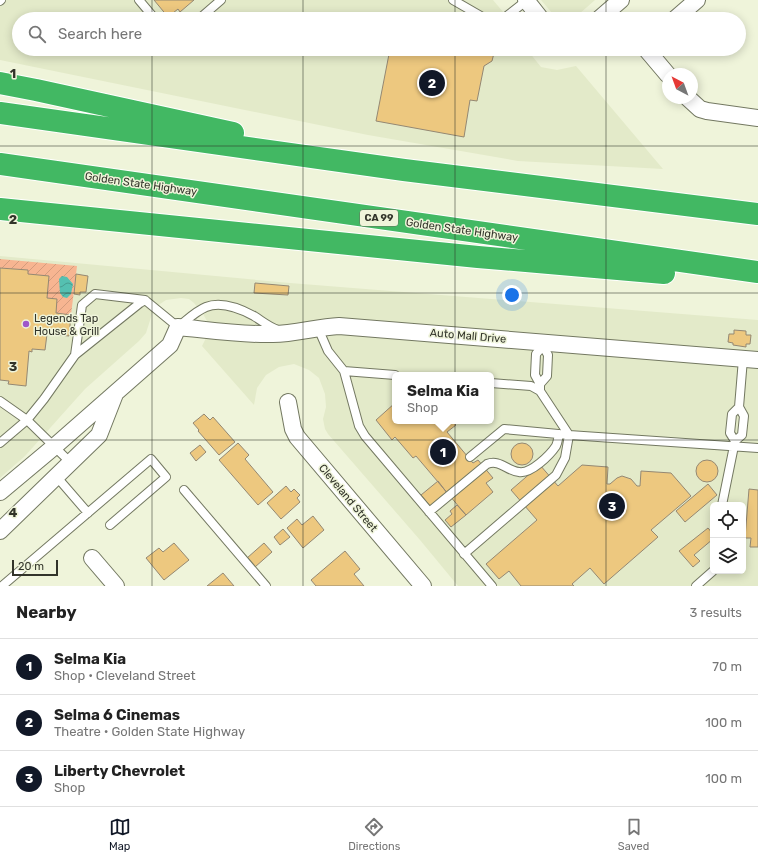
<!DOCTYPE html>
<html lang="en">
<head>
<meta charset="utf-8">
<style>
  :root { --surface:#fff; --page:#f2f2f2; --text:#222; --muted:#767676; --line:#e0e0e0; --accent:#111827 }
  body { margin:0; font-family:Rubik,sans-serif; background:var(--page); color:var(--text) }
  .controls { position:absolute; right:12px; bottom:12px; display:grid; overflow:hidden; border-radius:6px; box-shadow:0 2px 10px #0003 }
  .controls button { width:36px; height:36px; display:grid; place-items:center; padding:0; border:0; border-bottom:1px solid var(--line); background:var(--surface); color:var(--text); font:20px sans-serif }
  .compass { position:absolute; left:662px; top:68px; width:36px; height:36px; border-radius:50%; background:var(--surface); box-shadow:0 2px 10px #0003; rotate:319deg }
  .scale { position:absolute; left:12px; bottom:10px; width:46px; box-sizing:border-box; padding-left:4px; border:2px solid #32342a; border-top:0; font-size:11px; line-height:14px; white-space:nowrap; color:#32342a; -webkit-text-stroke:3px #eff4da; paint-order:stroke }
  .you { position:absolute; left:512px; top:295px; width:14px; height:14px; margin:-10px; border:3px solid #fff; border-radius:50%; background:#1a73e8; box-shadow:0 0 0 6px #1a73e833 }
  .badge { display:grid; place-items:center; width:26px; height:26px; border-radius:50%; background:var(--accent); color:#fff; font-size:13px; font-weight:700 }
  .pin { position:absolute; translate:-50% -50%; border:2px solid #fff; box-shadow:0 1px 4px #0006 }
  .popup { position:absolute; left:392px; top:372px; width:102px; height:52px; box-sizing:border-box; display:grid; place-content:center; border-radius:6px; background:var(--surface); filter:drop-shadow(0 1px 3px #0005); font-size:13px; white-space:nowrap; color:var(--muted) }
  .popup b { font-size:15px; color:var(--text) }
  .popup::after { content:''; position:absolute; left:50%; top:100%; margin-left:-8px; border:8px solid transparent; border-top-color:var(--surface) }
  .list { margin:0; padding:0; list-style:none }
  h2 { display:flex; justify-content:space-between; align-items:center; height:52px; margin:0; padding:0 16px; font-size:17px }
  h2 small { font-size:13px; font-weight:400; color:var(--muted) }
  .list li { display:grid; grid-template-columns:26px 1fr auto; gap:12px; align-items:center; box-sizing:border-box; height:56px; padding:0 16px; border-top:1px solid var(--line) }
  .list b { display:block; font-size:15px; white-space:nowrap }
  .list p { margin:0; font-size:13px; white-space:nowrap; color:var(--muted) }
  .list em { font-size:13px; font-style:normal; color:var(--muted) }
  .icon { flex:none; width:22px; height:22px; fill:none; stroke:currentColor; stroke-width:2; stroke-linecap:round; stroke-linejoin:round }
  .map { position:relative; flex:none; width:758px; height:586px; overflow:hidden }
  .search { position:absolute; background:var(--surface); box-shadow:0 2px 10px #0003; left:12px; right:12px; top:12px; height:44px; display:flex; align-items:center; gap:10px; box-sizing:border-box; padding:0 14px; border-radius:22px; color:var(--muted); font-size:15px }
  .sheet { height:220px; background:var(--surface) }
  nav { display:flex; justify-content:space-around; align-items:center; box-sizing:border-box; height:56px; border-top:1px solid var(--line); background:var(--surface); font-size:11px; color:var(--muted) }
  nav a { display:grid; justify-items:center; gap:2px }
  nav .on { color:var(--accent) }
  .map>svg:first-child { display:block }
  .built { fill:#e3eac9; fill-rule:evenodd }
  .garden { fill:url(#garden-furrows) }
  .water { fill:url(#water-waves) }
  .building { fill:#edc87f; stroke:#948873 }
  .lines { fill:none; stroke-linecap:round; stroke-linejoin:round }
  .lane-casing { stroke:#737861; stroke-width:10 }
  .street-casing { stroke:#737861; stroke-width:18 }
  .highway-casing { stroke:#fff; stroke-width:24 }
  .lane { stroke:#fff; stroke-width:8 }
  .street { stroke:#fff; stroke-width:16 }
  .highway { stroke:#42b863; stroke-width:22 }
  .grid { fill:none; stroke:#32342a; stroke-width:1; stroke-opacity:0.55 }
  .poi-dot { fill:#9e57ca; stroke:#eff4da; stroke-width:1.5 }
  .labels { text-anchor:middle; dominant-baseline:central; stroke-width:3; stroke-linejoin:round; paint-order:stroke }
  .shield { fill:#eff4da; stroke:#6b6e5f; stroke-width:1 }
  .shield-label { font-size:10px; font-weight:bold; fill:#32342a }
  .street-label { font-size:11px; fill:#32342a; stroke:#eff4da }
  .poi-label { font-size:11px; fill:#32342a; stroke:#eff4da; text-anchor:start }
  .grid-label { font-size:13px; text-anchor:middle; font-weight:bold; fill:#32342a; stroke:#eff4da; stroke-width:3; stroke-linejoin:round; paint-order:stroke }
</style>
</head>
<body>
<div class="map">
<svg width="758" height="586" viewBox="0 0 758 586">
  <defs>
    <pattern id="garden-furrows" width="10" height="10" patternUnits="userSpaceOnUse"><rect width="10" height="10" fill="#f7b591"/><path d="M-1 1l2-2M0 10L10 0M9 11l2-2" fill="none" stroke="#d49c7d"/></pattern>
    <pattern id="water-waves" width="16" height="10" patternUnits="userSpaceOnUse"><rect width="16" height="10" fill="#55c0b1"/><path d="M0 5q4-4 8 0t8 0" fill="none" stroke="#479d90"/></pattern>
  </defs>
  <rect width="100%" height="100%" fill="#eff4da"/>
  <path class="built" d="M0 0H493L509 19H19V49H528L529 52 541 67 557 70 576 66 663 169 518 161 368 135 0 60Z
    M541 0H595L578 15 563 19 552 13Z
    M0 256 290 283 758 320V586H458L420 540 328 434 325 429 323 419 326 407 325 394 319 378 309 370 294 364 279 367 266 375 257 388 254 405 202 346 205 340 207 331V321L203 314 194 303 189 299 181 298 166 300 160 304 153 311 146 333 139 341 85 389 25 456 0 478ZM395 375H491V421H395ZM713 505H743V571H713Z"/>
  <path class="garden" d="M0 259 77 266 71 315 56 313 47 298 28 274V270L0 268Z"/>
  <path class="water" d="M62 276 67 277 73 284 71 294 67 298 63 297 60 293 59 279Z"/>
  <path class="building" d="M154 0H194L180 12 178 9 168 17Z
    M390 49H495L492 61 484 66 477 101 470 100 464 137 376 121Z
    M0 268 28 270V274L49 276 47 298 57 299 56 313 71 315 69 336 47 334 45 350 32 349V352L29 351 26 386 8 384 9 381 0 380Z
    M76 274 88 276 86 292H80V295L74 294Z
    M255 283 289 286 288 295 254 293Z
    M734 330 746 331V335H751L750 344H746V347L733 345V343L728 342 729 334H734Z
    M395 403V421H452L456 425 447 432 473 463 478 460 493 478 486 483 493 492 466 515 416 456 413 458 395 437 392 440 376 420Z
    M204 414 210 420 213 417 235 442 219 455 198 431 199 430 193 423Z
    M511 454a11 11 0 1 1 22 0a11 11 0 1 1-22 0Z
    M238 443 249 455 245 459 273 492 258 505 219 460Z
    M200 445 206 452 196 461 190 453Z
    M696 471a11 11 0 1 1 22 0a11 11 0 1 1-22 0Z
    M540 465 558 486 582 465 608 467 607 484H610L617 478 622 476 631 479 637 486H640L641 471 671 473 691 496 651 530 658 537 604 584 590 568 572 584 574 586H521L509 571 499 579 486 564 537 520 511 490Z
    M438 481 447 493 431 507 421 495Z
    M708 484 717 495 685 522 676 511Z
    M286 486 291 492 294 489 300 495 297 498 300 502 281 519 267 503Z
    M749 489 758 490V547H750L751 538H745Z
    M457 505 466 515 451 527 445 520 452 514 450 511Z
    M313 516 324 530 303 548 287 528 297 519 302 525Z
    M708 528 713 534V539L694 555 700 561 693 567 679 551Z
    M283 529 290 537 280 545 274 537Z
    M174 543 189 560 164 580 146 558 159 548 163 552Z
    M264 543 272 552 255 567 247 558Z
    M345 551 360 569 354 574 364 586H316L311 580Z
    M223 573 234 586H207Z"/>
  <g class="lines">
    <g class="lane-casing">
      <path id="lane" d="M139 0 155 19
        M453 0 486 19
        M0 1 1 0
        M199 19 221 0
        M503 19 526 1
        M318 328 328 351 344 371 359 426 365 436 492 586
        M75 355 82 305 95 294 145 300
        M344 371 395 375
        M491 383 531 386 540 391 569 435 758 448
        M540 384 535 375 536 354 543 346
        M540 391V384L547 376 548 355 543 346V342
        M0 401 27 420 70 462
        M739 407 743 359
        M0 443 27 420 44 399 75 355 140 303 145 300 178 327C187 320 196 311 206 307 221 301 241 309 254 316 262 321 269 327 278 330
        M56 476 88 513
        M184 490 266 586
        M722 505 735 441 730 433 732 414 739 407 744 416 742 435 735 441
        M429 512 487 464C500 459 507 471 519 472 531 474 550 455 556 446 558 442 558 438 559 434
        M464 554 556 475 565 458 569 435 504 429 470 457
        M2 586 151 459 166 477 110 525
        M696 586 713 571"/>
    </g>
    <g class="street-casing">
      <path id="street" d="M526 0 541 19
        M599 19 621 0
        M675 19 697 0
        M646 49 668 75
        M688 98 700 109 707 111 758 118
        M288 402 293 429 297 437 423 586
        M0 492 55 446 170 345 178 327C209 330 241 335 273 334 295 334 317 327 339 326L758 360
        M0 531 99 435 115 394
        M92 558 116 586"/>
    </g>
    <g class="highway-casing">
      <path id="highway" d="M0 83 36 90 233 133
        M0 113 404 170 758 214
        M0 164 758 272
        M0 209 478 257 664 273"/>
    </g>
    <use href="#lane" class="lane"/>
    <use href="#street" class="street"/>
    <use href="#highway" class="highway"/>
  </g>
  <path class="grid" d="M152 0V19M303 0V19M455 0V19M606 0V19M152 49V586M303 49V586M455 49V586M606 49V586M0 146H758M0 293H758M0 440H758"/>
  <circle class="poi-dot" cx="26" cy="324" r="4"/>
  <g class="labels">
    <rect class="shield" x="360" y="210" width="38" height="16" rx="3"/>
    <g class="shield-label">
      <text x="379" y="218">CA 99</text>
    </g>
    <g class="street-label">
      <text transform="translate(141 184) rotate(8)">Golden State Highway</text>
      <text transform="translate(462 230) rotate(8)">Golden State Highway</text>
      <text transform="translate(468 336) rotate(5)">Auto Mall Drive</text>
      <text transform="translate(348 498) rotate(50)">Cleveland Street</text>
    </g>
    <g class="poi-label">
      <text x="34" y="318">Legends Tap<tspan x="34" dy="13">House &amp; Grill</tspan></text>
    </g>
  </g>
  <g class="grid-label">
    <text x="13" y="78">1</text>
    <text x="13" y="224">2</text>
    <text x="13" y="371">3</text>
    <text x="13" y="517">4</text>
  </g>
</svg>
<div class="controls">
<button><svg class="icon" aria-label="locate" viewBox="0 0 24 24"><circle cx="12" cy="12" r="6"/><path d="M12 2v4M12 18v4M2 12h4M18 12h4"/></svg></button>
<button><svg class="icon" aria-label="layers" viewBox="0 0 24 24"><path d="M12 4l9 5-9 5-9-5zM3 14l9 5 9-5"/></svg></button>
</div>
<svg class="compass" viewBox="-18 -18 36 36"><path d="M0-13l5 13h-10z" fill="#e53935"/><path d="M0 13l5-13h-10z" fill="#767676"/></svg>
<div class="scale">20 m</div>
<div class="you"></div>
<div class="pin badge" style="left:443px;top:452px">1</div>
<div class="popup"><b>Selma Kia</b>Shop</div>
<div class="pin badge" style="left:432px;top:83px">2</div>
<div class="pin badge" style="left:612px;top:506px">3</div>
<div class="search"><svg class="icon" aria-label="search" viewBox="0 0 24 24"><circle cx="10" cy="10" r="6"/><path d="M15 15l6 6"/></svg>Search here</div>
</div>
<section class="sheet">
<h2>Nearby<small>3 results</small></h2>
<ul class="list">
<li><span class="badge">1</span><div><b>Selma Kia</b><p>Shop · Cleveland Street</p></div><em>70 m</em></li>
<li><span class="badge">2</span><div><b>Selma 6 Cinemas</b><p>Theatre · Golden State Highway</p></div><em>100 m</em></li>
<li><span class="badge">3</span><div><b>Liberty Chevrolet</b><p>Shop</p></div><em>100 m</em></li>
</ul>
</section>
<nav>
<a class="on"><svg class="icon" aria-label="map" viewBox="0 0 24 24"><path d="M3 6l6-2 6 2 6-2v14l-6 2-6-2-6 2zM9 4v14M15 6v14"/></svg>Map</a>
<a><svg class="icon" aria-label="directions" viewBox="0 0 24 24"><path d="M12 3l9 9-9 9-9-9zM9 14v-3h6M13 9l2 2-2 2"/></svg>Directions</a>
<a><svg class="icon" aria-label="saved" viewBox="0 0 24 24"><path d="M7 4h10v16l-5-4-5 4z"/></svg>Saved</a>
</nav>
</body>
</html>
